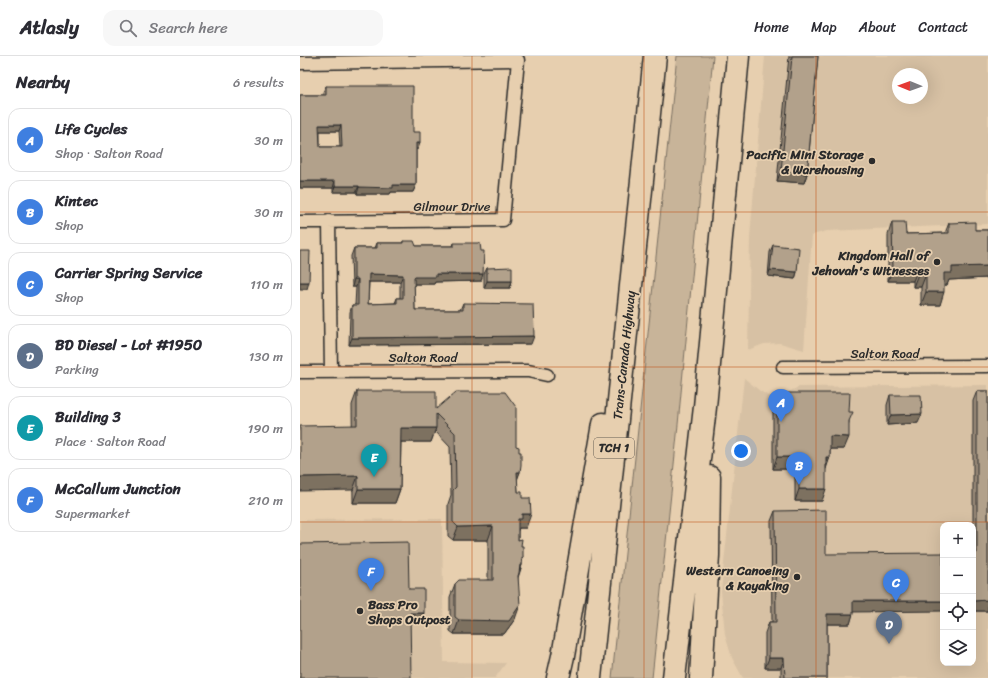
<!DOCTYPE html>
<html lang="en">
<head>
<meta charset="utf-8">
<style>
  :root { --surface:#fff; --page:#f7f7f7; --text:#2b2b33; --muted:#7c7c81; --line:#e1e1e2; --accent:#d93025 }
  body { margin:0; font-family:Sriracha,sans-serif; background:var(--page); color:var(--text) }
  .controls { position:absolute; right:12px; bottom:12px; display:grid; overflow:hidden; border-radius:8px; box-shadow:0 4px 16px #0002 }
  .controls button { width:36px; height:36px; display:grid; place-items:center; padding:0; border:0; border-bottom:1px solid var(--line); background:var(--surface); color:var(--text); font:20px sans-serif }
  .compass { position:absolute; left:592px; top:12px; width:36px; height:36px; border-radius:50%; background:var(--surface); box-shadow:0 4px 16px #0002; rotate:271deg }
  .you { position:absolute; left:441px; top:395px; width:14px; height:14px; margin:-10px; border:3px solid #fff; border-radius:50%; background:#1a73e8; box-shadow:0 0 0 6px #1a73e833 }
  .badge { display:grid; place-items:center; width:26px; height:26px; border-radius:50%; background:var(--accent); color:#fff; font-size:13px; font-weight:700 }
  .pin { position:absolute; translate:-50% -33px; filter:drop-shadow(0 1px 2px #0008) }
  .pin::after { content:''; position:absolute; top:21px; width:14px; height:12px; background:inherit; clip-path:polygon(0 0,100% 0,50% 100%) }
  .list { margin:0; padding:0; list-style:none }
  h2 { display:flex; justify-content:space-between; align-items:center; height:52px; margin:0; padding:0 16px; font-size:17px }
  h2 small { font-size:13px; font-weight:400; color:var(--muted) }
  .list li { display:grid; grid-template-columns:26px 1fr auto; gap:12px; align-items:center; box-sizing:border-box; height:64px; margin:0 8px 8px; padding:0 8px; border:1px solid var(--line); border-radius:12px }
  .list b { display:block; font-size:15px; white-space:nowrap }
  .list p { margin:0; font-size:13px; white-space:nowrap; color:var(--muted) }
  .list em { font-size:13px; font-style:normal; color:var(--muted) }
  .icon { flex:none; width:22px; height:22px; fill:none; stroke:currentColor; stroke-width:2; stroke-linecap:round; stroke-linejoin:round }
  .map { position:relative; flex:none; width:688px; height:622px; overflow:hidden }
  header { display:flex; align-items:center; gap:24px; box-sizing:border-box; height:56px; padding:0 20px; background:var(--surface); border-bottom:1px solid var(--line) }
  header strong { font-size:19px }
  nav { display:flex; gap:22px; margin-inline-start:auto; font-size:14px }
  .search { width:280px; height:36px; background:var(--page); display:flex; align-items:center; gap:10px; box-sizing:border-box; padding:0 14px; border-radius:12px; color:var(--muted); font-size:15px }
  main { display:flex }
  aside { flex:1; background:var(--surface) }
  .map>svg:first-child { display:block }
  .built { fill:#d7c1a4; fill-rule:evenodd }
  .green { fill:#c8b499; stroke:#7a7062 }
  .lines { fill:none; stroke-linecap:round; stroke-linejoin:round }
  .minor-casing { stroke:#2b2b2b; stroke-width:15 }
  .motorway-casing { stroke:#2b2b2b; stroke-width:25 }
  .minor { stroke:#e7cfaf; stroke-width:12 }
  .motorway { stroke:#e7cfaf; stroke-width:22 }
  .wall { fill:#998a78; stroke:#2b2b2b; fill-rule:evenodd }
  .shaded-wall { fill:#7d7161; stroke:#2b2b2b }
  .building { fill:#b2a18b; stroke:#2b2b2b; fill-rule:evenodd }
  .grid { fill:none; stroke:#c25012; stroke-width:1; stroke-opacity:0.55 }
  .poi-dot { fill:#2b2b2b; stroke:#e7cfaf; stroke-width:1.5 }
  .labels { text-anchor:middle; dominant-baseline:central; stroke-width:3.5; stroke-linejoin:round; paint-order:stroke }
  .shield { fill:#e7cfaf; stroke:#635c53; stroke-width:1 }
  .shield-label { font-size:12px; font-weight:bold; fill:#2b2b2b }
  .poi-label { font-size:13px; font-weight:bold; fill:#2b2b2b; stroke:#e7cfaf; text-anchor:end }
  .street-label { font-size:13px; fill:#2b2b2b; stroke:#e7cfaf }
</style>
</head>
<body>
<header>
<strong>Atlasly</strong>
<div class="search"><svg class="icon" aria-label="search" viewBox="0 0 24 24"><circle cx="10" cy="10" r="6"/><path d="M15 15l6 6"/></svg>Search here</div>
<nav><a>Home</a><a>Map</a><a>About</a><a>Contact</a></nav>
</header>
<main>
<aside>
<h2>Nearby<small>6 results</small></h2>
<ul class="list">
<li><span class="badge" style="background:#3f7fe0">A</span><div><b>Life Cycles</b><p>Shop · Salton Road</p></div><em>30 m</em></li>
<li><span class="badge" style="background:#3f7fe0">B</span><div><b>Kintec</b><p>Shop</p></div><em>30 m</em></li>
<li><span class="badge" style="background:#3f7fe0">C</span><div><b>Carrier Spring Service</b><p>Shop</p></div><em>110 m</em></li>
<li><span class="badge" style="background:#5c6f8a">D</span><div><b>BD Diesel - Lot #1950</b><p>Parking</p></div><em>130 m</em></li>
<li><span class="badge" style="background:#0f9aa8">E</span><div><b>Building 3</b><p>Place · Salton Road</p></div><em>190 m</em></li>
<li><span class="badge" style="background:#3f7fe0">F</span><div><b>McCallum Junction</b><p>Supermarket</p></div><em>210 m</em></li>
</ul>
</aside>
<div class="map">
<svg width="688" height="622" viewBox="0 0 688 622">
  <rect width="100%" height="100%" fill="#e7cfaf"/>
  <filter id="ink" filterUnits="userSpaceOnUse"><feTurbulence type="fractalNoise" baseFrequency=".025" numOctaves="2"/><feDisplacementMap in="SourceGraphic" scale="8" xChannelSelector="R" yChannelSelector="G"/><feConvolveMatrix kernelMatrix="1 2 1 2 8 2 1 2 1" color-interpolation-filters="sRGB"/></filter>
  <g filter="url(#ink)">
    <path class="built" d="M465 0H688V168L527 175 512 179 504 294 480 287 464 288 448 294 450 181ZM598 18H622V42H598Z
      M444 322 460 335 469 340H479L499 331 688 329V622H443L432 602 425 579 421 535ZM643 469H673V607H643Z
      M142 463 144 606 206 607 195 622H0V464Z"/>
    <path class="green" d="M377 0H413L377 379 352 622H312Z"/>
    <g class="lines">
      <g class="minor-casing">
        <path id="minor" d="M0 7 218 4 203 164 0 166
          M29 165 31 316
          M483 311 688 310
          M0 316 228 315 247 319"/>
      </g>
      <g class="motorway-casing">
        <path id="motorway" d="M258 622 263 600 303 368
          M290 622 355 0
          M374 622 405 351 438 0
          M401 622 408 499 409 421"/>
      </g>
      <use href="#minor" class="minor"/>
      <use href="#motorway" class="motorway"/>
    </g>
    <path class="wall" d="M489 0H518L507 118 504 127 477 125Z
      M26 30 113 76 118 93H116V129L113 136H91L90 138H57L56 136H33V132H0V39H23V36ZM20 75H39L40 91H20Z
      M592 166 606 178 645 177 649 167 675 174H688V219L687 222 649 224 647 229H644L640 249H621V231H613V225H588V179Z
      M103 185 116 190H153L154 187 181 225 135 226 134 228H114L115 254H160L163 247 231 288 49 289 50 256 52 249H55L56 231H52L51 200 54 192H75L77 187H103ZM69 226H100V242H97L95 247 68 248Z
      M473 189 497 216 495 223 468 220 470 196Z
      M187 212 212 225 210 232H184V218Z
      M57 335 136 353 216 390 220 416 217 423 218 436 222 442 226 472H219L218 475V484L221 490 223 502 222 506V509L218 522 215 563 204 578H154L150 575V541L155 528 188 524V484H153L148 480V448L151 439 150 391 135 375 131 386H101L100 433 95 447H53L52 349Z
      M677 335H688V555H673V345Z
      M477 337 549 356V367L544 393H530V401L526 411 522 445H495V413H473V349Z
      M590 339 618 367 587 369V349Z
      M475 455 526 498 553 556 550 568H527V622H481V612H465V577L469 566H472L471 465Z"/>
    <path class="shaded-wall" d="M19 69H41L39 75H17Z
      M116 87H120L118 93H113Z
      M481 115 507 118 504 127 477 125Z
      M0 125H35L33 132H0Z
      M93 129H116L113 136H91L90 138H57L59 131Z
      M35 130H59L56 136H33Z
      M688 210V219L687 222 649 224 647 229 640 230 644 217 652 211Z
      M593 212H618L613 225H588Z
      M470 214 497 216 495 223 468 220Z
      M69 218 103 219 100 226H67Z
      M136 218H183L181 225 135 226 134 228H111L114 221Z
      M618 218H626L621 231H613Z
      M54 223H58L56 231H52Z
      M187 225H212L210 232H184Z
      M0 226H9L7 233H0Z
      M626 236H644L640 249H621Z
      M234 280 231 288 49 289 52 282Z
      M622 358 618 367 587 369 591 359Z
      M101 372H136L131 386H96Z
      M530 380 549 381 544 393H525Z
      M477 401H499L495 413H473Z
      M526 401H530L526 413Z
      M217 416H220L215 430Z
      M58 420 53 434 0 435V421Z
      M58 433H100L95 447H53Z
      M499 433H526L522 445H495Z
      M222 458H231L226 472H219L217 477 218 463Z
      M193 470 188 484H153L158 471Z
      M222 502H223L221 509H222L214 531Z
      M688 544V555H673V545Z
      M553 545H643V555L550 556Z
      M220 549 215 563 204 578H154L159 564Z
      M110 557H124L121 567H107Z
      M527 558H553L550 568H523Z
      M469 602H484L481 612H465Z"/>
    <path class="building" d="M492 0H518L507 118 481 115Z
      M26 30H113V76H120V87H116V129H93V132L59 131V130H35V125H0V39H26ZM19 69H41L42 91H20Z
      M592 166H605L606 178 649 177V167L675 166V174H688V210L652 211V217H644V236H626V218H618V212H593Z
      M103 185H114L116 190H154V187H180L181 195H184L183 218H136V221H114L115 254H163V247L233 248 234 280 52 282V249H58V223H54V192H77V187H103ZM69 218 103 219V242H97V247L68 248Z
      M473 189 499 192 497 216 470 214Z
      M0 195H10L9 226H0Z
      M212 211V225H187V212Z
      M57 335H136V353L156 336H205L216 351V390L219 391V396H221V409L220 416H217L218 436H222V442H230L231 458H222V463H218V484L222 483 221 490H223V502H222V509H220L219 517 218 520 220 549 209 565 159 564 155 561V528L159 524H193V470L158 471 153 466V434L156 431 155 377 136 358V372H101L100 433H58V420L0 421V370L57 369Z
      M677 335H688V544L673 545V497H677Z
      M477 337H550L549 356H553L549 365V381L530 380V401H526V433H499V401H477Z
      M590 339H621L622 358 591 359Z
      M526 454V498L643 497V545H553V558H527V622H485L484 602H469V566H476L475 455Z
      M108 486 109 533H124V557H110L111 622H0V488Z"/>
  </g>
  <path class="grid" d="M172 0V622M344 0V622M516 0V622M0 156H688M0 311H688M0 466H688"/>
  <g class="poi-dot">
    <circle cx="572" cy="105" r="4"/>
    <circle cx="637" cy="206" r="4"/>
    <circle cx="497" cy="521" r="4"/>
    <circle cx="60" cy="555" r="4"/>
  </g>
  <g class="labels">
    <rect class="shield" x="294" y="382" width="40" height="20" rx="3"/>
    <g class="shield-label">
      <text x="314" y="392">TCH 1</text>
    </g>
    <g class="poi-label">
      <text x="564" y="98">Pacific Mini Storage<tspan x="564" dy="15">&amp; Warehousing</tspan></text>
      <text x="629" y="199">Kingdom Hall of<tspan x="629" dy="15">Jehovah's Witnesses</tspan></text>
      <text x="489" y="514">Western Canoeing<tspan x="489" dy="15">&amp; Kayaking</tspan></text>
      <text x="68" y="548" text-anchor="start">Bass Pro<tspan x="68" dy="15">Shops Outpost</tspan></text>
    </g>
    <g class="street-label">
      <text x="152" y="150">Gilmour Drive</text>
      <text x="585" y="297">Salton Road</text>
      <text transform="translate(324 299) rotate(-84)">Trans-Canada Highway</text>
      <text x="123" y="301">Salton Road</text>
    </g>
  </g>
</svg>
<div class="controls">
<button>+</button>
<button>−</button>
<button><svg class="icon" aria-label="locate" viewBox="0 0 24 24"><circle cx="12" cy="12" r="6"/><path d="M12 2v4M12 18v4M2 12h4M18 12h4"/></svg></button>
<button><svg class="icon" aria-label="layers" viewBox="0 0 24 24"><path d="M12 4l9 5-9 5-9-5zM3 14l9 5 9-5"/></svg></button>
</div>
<svg class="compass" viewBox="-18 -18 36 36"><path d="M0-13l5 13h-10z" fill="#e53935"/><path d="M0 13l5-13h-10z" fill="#7c7c81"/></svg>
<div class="you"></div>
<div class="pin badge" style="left:481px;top:366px;background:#3f7fe0">A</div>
<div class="pin badge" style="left:499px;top:429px;background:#3f7fe0">B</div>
<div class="pin badge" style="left:596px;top:546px;background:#3f7fe0">C</div>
<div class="pin badge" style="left:589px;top:588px;background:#5c6f8a">D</div>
<div class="pin badge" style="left:74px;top:421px;background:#0f9aa8">E</div>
<div class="pin badge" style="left:71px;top:535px;background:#3f7fe0">F</div>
</div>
</main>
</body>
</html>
